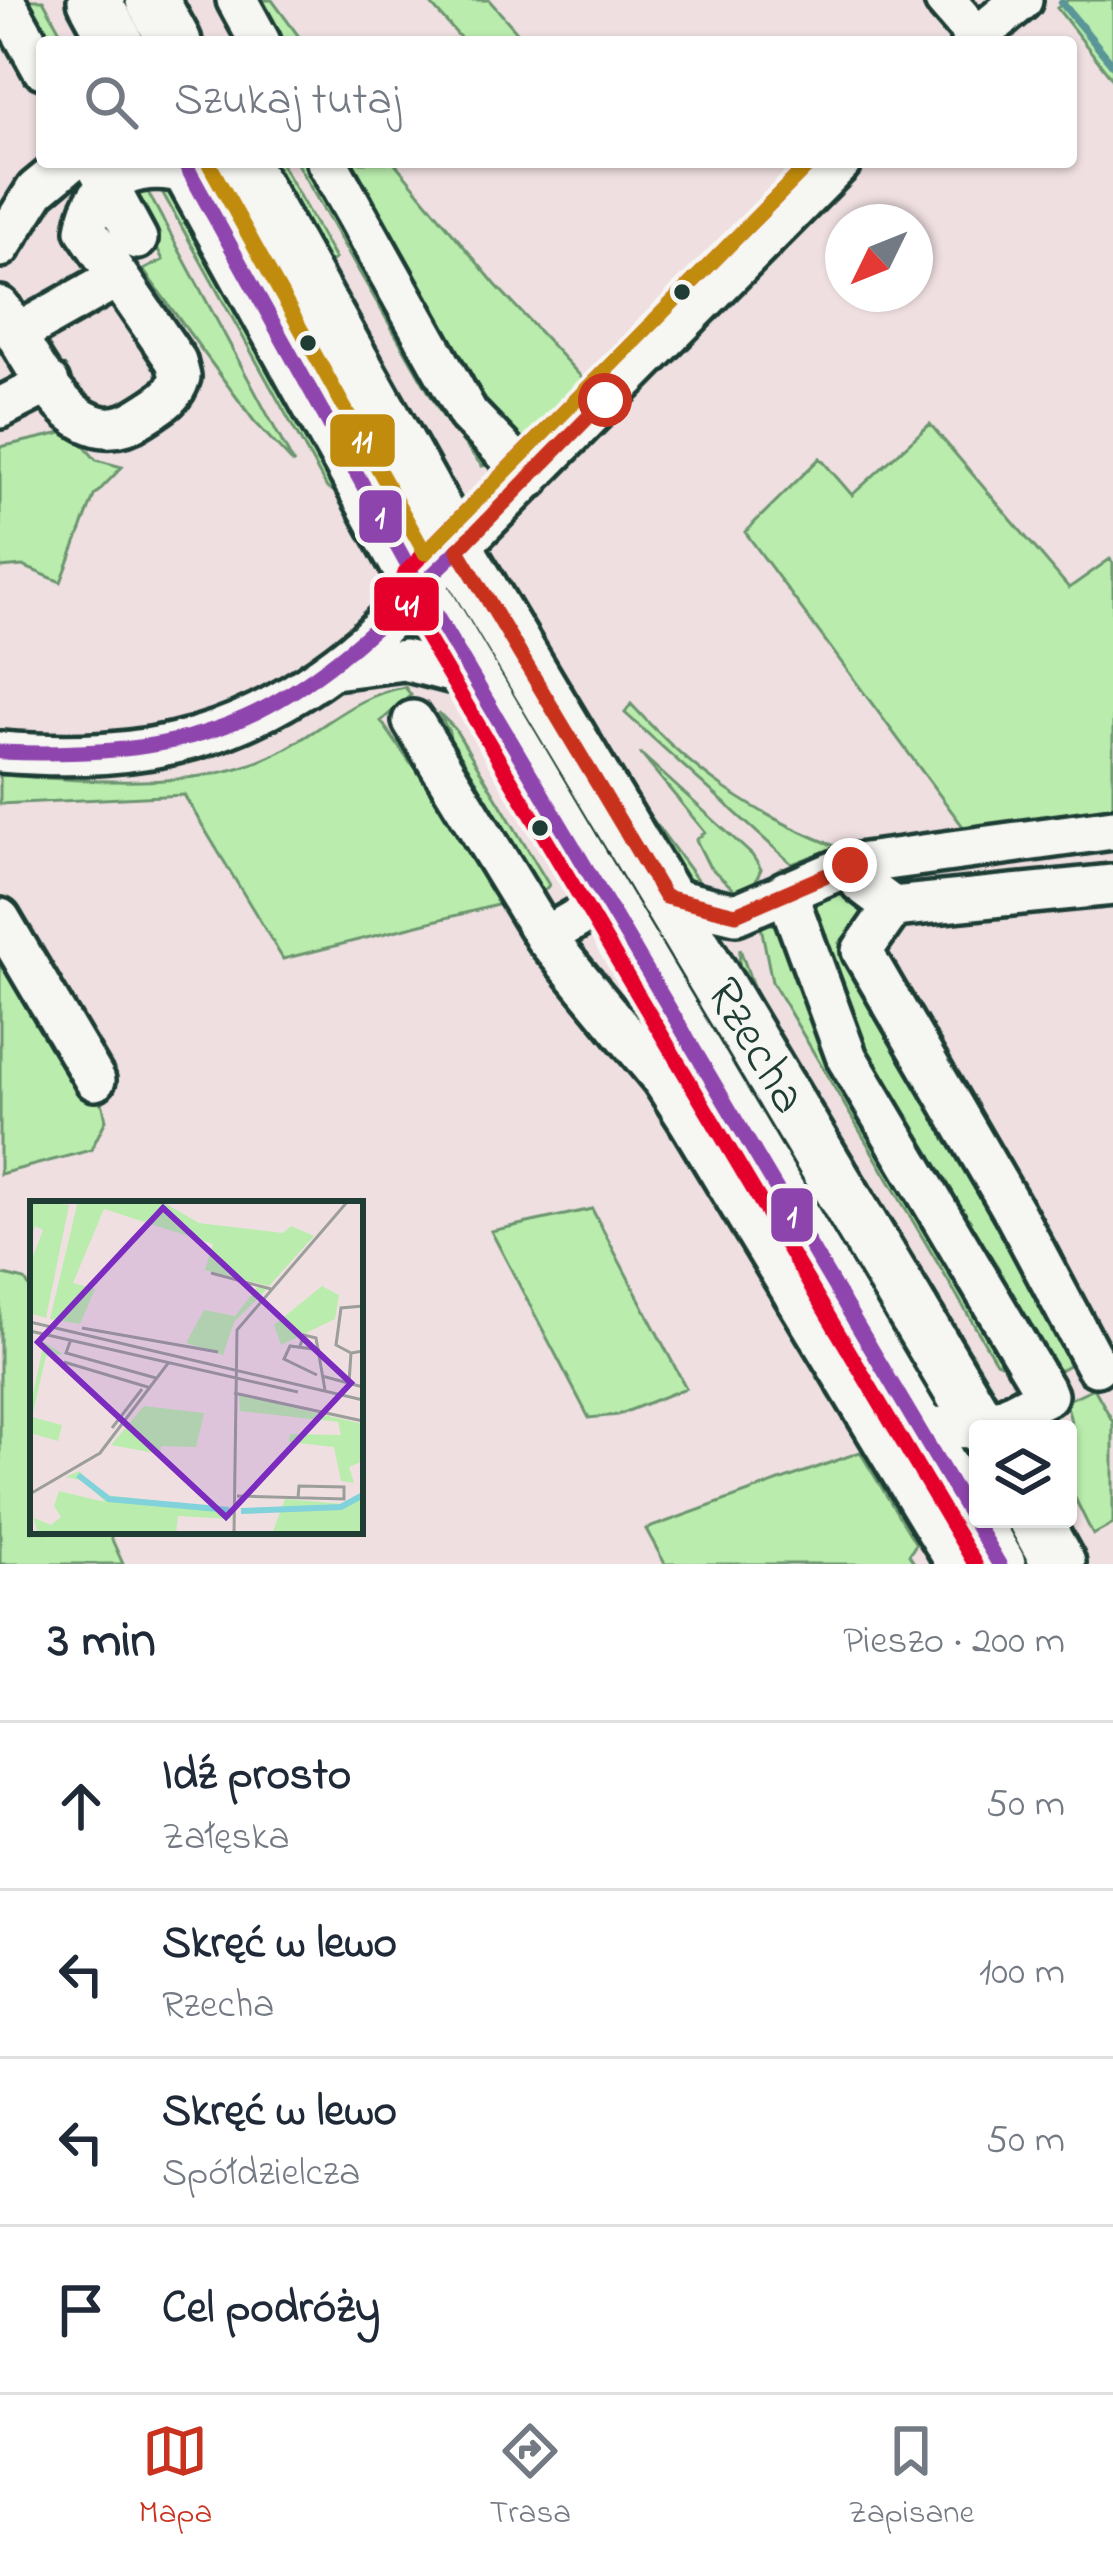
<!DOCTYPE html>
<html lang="pl">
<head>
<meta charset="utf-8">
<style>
  :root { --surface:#fff; --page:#f6f6f7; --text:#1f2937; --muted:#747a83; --line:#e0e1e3; --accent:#c8321e }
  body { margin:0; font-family:"Indie Flower",sans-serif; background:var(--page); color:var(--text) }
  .controls { position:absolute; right:36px; bottom:36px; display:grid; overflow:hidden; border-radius:12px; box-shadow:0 3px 9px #0004 }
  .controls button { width:108px; height:108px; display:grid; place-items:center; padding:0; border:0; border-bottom:3px solid var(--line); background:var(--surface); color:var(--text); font:60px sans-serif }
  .compass { position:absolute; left:825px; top:204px; width:108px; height:108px; border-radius:50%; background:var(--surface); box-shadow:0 3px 9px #0004; rotate:227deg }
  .stop { position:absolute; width:36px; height:36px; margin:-27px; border:9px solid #c8321e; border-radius:50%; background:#fff }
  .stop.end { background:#c8321e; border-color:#fff; box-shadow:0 3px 12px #0008 }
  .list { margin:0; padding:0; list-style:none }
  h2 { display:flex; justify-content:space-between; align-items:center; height:156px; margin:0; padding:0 48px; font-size:51px }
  h2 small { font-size:39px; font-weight:400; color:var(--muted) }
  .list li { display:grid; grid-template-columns:78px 1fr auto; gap:36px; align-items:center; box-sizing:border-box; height:168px; padding:0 48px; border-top:3px solid var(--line) }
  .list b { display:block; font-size:45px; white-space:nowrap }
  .list p { margin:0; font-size:39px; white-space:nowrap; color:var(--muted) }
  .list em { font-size:39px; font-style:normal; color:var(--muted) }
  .icon { flex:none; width:66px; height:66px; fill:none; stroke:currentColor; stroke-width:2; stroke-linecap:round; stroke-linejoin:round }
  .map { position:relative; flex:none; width:1113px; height:1564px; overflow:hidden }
  .search { position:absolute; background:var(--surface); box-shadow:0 3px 9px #0004; left:36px; right:36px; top:36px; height:132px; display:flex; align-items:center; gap:30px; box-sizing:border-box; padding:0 42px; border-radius:12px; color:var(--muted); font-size:45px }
  .sheet { height:828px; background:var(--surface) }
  nav { display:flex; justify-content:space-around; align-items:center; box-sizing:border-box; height:168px; border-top:3px solid var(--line); background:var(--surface); font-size:33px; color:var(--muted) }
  nav a { display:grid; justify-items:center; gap:6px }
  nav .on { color:var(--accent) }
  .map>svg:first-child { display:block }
  .green { fill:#baedad; stroke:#6c9570; stroke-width:3 }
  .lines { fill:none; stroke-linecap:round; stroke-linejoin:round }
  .stream { stroke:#5a9698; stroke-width:8 }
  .minor-casing { stroke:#1f3d34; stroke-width:48 }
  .major-casing { stroke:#1f3d34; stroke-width:60 }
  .minor { stroke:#f6f6f2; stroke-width:39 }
  .major { stroke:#f6f6f2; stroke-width:51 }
  .bus-1-casing { stroke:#f6f6f2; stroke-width:24 }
  .bus-2-casing { stroke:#f6f6f2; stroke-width:24 }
  .bus-3-casing { stroke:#f6f6f2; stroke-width:24 }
  .bus-1 { stroke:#8e44ad; stroke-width:15 }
  .bus-2 { stroke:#e4002b; stroke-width:15 }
  .bus-3 { stroke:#c18c0d; stroke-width:15 }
  .route { stroke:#c8321e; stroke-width:15 }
  .bus-dot { fill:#1f3d34; stroke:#f6f6f2; stroke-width:4.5 }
  .labels { text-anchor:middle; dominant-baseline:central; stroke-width:12; stroke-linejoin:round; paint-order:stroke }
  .street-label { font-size:51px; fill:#1f3d34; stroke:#f6f6f2 }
  .inset-river { fill:none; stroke:#81d2da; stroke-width:6 }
  .inset-road { fill:none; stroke:#9c9e9c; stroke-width:3 }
  .view { fill:#7b2cbf; fill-opacity:0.15; stroke:#7b2cbf; stroke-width:6 }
  .inset-edge { fill:none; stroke:#1f3d34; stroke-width:6 }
  .line-badge { stroke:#f6f6f2; stroke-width:4.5 }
  .badge-label { font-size:33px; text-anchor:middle; font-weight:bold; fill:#fff }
</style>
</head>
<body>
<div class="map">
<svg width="1113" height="1564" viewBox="0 0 1113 1564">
  <rect width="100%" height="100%" fill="#efdfe1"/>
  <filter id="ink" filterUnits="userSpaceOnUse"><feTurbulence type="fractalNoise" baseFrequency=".00833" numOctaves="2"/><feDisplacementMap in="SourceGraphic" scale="24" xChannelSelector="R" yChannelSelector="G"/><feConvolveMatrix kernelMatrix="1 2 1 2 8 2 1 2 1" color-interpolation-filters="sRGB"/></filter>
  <g filter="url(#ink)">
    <path class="green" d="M13 0H43L66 42H42Z
      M247 0H272L303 42H270Z
      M427 0H489L517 32 505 42H464Z
      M1068 0H1113V80L1057 8Z
      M260 162H280L335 259 326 264Z
      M296 162H321L500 462 482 466 443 417Z
      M336 162H394L495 284 585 381 528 443 516 448 484 415Z
      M164 176 343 495 327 488 155 179Z
      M142 181 294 464 254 421 143 270 163 260 134 199Z
      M930 424 1069 588 1110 559 1113 563V813L964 828 745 532 820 458 852 495Z
      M71 431 96 460 122 467 94 496 61 582 23 566 0 568V447Z
      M405 687 411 695 381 721 411 764 426 772 505 903 283 959 184 795 0 804V775C87 780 194 793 275 754 321 732 354 695 405 687Z
      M631 704C693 773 751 813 837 847L792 864 625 713Z
      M438 712 455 729 549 885 538 898 452 759 449 732Z
      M586 729 707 893 702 894 654 847Z
      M640 753 752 855 761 869 751 891 741 896 709 866 696 840 705 832Z
      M847 888 868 910 839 943 1077 1360 1057 1372 1045 1369 891 1112 800 913 813 895Z
      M760 921 786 928 1015 1370 996 1362 772 982Z
      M0 936 103 1106 106 1120 91 1150 0 1174Z
      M740 949 756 995 996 1394 981 1391 738 982Z
      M592 1209 686 1388 618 1415 589 1418 491 1231Z
      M0 1274 25 1280 33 1293V1531H108L123 1564H0Z
      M1094 1388 1113 1422V1524L1093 1535 1068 1484 1072 1426 1066 1401Z
      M860 1452 916 1544 909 1555 915 1564H665L646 1529Z"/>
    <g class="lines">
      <path class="stream" d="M1062 3 1113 65"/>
      <g class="minor-casing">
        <path id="minor" d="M4 0 42 68
          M237 0 260 42
          M945 0 977 37
          M971 42 1022 0
          M327 162 468 414 530 478
          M98 167 137 239
          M0 247 36 190 70 162
          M0 307C31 355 74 462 142 416 159 405 174 398 180 377L176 361 86 230C94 174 144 160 191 175
          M17 334 118 277
          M0 408 49 383
          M334 669 404 660 473 678
          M413 721 545 937 662 1079 689 1121 957 1564
          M0 752C149 764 251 739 366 642L841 162
          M850 865 861 883 893 907 862 951 1014 1212 1096 1366
          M786 891 847 1058 1047 1395 983 1428 921 1427
          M665 897 736 914 850 865 1113 829
          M893 907 1113 885
          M0 919 95 1080
          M545 937 607 901"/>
      </g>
      <g class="major-casing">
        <g id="major">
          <path d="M94 0 117 42"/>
          <path d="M152 0 175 42"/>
          <path d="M184 162 420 588 999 1564"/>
          <path id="s1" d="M241 162 458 550 983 1429"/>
          <path d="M1034 1519 1059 1564"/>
        </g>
      </g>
      <use href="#minor" class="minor"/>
      <use href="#major" class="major"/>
      <g class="bus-1-casing">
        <path id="bus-1" d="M184 162 420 588 999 1564
          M0 752C230 761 299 705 458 550"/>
      </g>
      <g class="bus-2-casing">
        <path id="bus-2" d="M811 162 405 573 399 591 975 1564"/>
      </g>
      <g class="bus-3-casing">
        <path id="bus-3" d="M208 162 425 553 811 162"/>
      </g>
      <use href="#bus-1" class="bus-1"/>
      <use href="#bus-2" class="bus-2"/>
      <use href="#bus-3" class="bus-3"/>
    </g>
  </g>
  <g class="lines" filter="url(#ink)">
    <path class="route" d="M605 400 458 550 665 897 736 914 850 865"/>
  </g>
  <g class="bus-dot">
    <circle cx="682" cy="292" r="10"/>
    <circle cx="308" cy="343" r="10"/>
    <circle cx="540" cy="828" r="10"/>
  </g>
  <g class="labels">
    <g class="street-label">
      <text stroke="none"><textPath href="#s1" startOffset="1023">Rzecha</textPath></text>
    </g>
  </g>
  <g transform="translate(30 1201)">
    <rect width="333" height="333" fill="#efdfe1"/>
    <path d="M0 0 39 4 16 117 0 112V63L13 29 5 25 0 40ZM48 0H131L169 22 253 32 261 25 284 35 239 85 175 69 183 43 74 8 43 82 65 88 50 123 20 118ZM229 84 236 89 204 121 193 154 156 142 174 109 205 115ZM292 85 309 94 305 118 251 144 244 124ZM14 141 33 153 16 155 2 216 32 224 28 240 0 232V207ZM209 194 333 223V260L319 266 324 282 311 280 304 246 259 241 260 233 311 234 308 221 210 210ZM114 205 174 212 166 246 131 245 130 253 81 244ZM49 270 74 294 202 308 201 318 148 315 146 333H8L0 303 4 317 21 324 31 316 24 305 29 290 75 301 54 280 36 276ZM333 292V333H242L255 298 314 303Z" fill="#baedad"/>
    <path class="inset-river" d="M48 274 79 298 199 309M211 310 311 306 333 294"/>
    <path class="inset-road" d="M181 72 241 88M0 121 333 199M52 127 188 151M0 130 268 191M41 138 36 152 126 177M270 145 274 134 286 137 295 189M321 152 306 144 311 107 333 105M34 161 121 187M287 174 254 158 260 145 290 149M292 175 333 186M319 182 321 152 333 150M204 192 333 220M82 227 112 188M0 293 70 252 139 161M207 295 314 298V286L269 285 268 297M204 333 207 129 318 0"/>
    <path class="view" d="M133 7 321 182 196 316 8 141Z"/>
    <rect width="333" height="333" class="inset-edge"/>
  </g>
  <g class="line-badge">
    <rect x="328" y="412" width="69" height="57" rx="12" fill="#c18c0d"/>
    <rect x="357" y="488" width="47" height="57" rx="12" fill="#8e44ad"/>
    <rect x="372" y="575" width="69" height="58" rx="12" fill="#e4002b"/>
    <rect x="769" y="1186" width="46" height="58" rx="12" fill="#8e44ad"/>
  </g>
  <g class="badge-label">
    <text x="362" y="452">11</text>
    <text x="380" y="528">1</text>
    <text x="407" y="616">41</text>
    <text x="792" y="1227">1</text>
  </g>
</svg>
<div class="controls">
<button><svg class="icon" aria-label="layers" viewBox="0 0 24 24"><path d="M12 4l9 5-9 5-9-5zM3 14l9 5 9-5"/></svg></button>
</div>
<svg class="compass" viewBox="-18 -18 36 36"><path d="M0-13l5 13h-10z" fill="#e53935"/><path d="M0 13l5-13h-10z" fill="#747a83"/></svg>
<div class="stop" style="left:605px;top:400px"></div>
<div class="stop end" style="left:850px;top:865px"></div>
<div class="search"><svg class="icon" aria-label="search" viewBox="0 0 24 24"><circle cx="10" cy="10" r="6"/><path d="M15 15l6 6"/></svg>Szukaj tutaj</div>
</div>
<section class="sheet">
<h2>3 min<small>Pieszo · 200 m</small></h2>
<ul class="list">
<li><svg class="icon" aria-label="ahead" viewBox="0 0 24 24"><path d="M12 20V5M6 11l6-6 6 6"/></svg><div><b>Idź prosto</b><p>Załęska</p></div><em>50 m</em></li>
<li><svg class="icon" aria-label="left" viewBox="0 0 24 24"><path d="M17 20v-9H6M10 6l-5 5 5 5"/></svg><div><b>Skręć w lewo</b><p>Rzecha</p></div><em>100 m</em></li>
<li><svg class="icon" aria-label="left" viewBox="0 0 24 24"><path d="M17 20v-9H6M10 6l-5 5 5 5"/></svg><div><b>Skręć w lewo</b><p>Spółdzielcza</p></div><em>50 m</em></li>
<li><svg class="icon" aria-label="arrive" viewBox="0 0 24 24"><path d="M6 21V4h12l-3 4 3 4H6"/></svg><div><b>Cel podróży</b></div></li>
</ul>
</section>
<nav>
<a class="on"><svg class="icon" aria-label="map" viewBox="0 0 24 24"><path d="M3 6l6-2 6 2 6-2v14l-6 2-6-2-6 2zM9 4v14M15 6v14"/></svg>Mapa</a>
<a><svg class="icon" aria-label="directions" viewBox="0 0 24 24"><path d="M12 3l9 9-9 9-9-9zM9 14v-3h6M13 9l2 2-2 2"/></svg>Trasa</a>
<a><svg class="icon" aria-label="saved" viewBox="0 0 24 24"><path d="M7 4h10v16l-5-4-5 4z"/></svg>Zapisane</a>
</nav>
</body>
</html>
